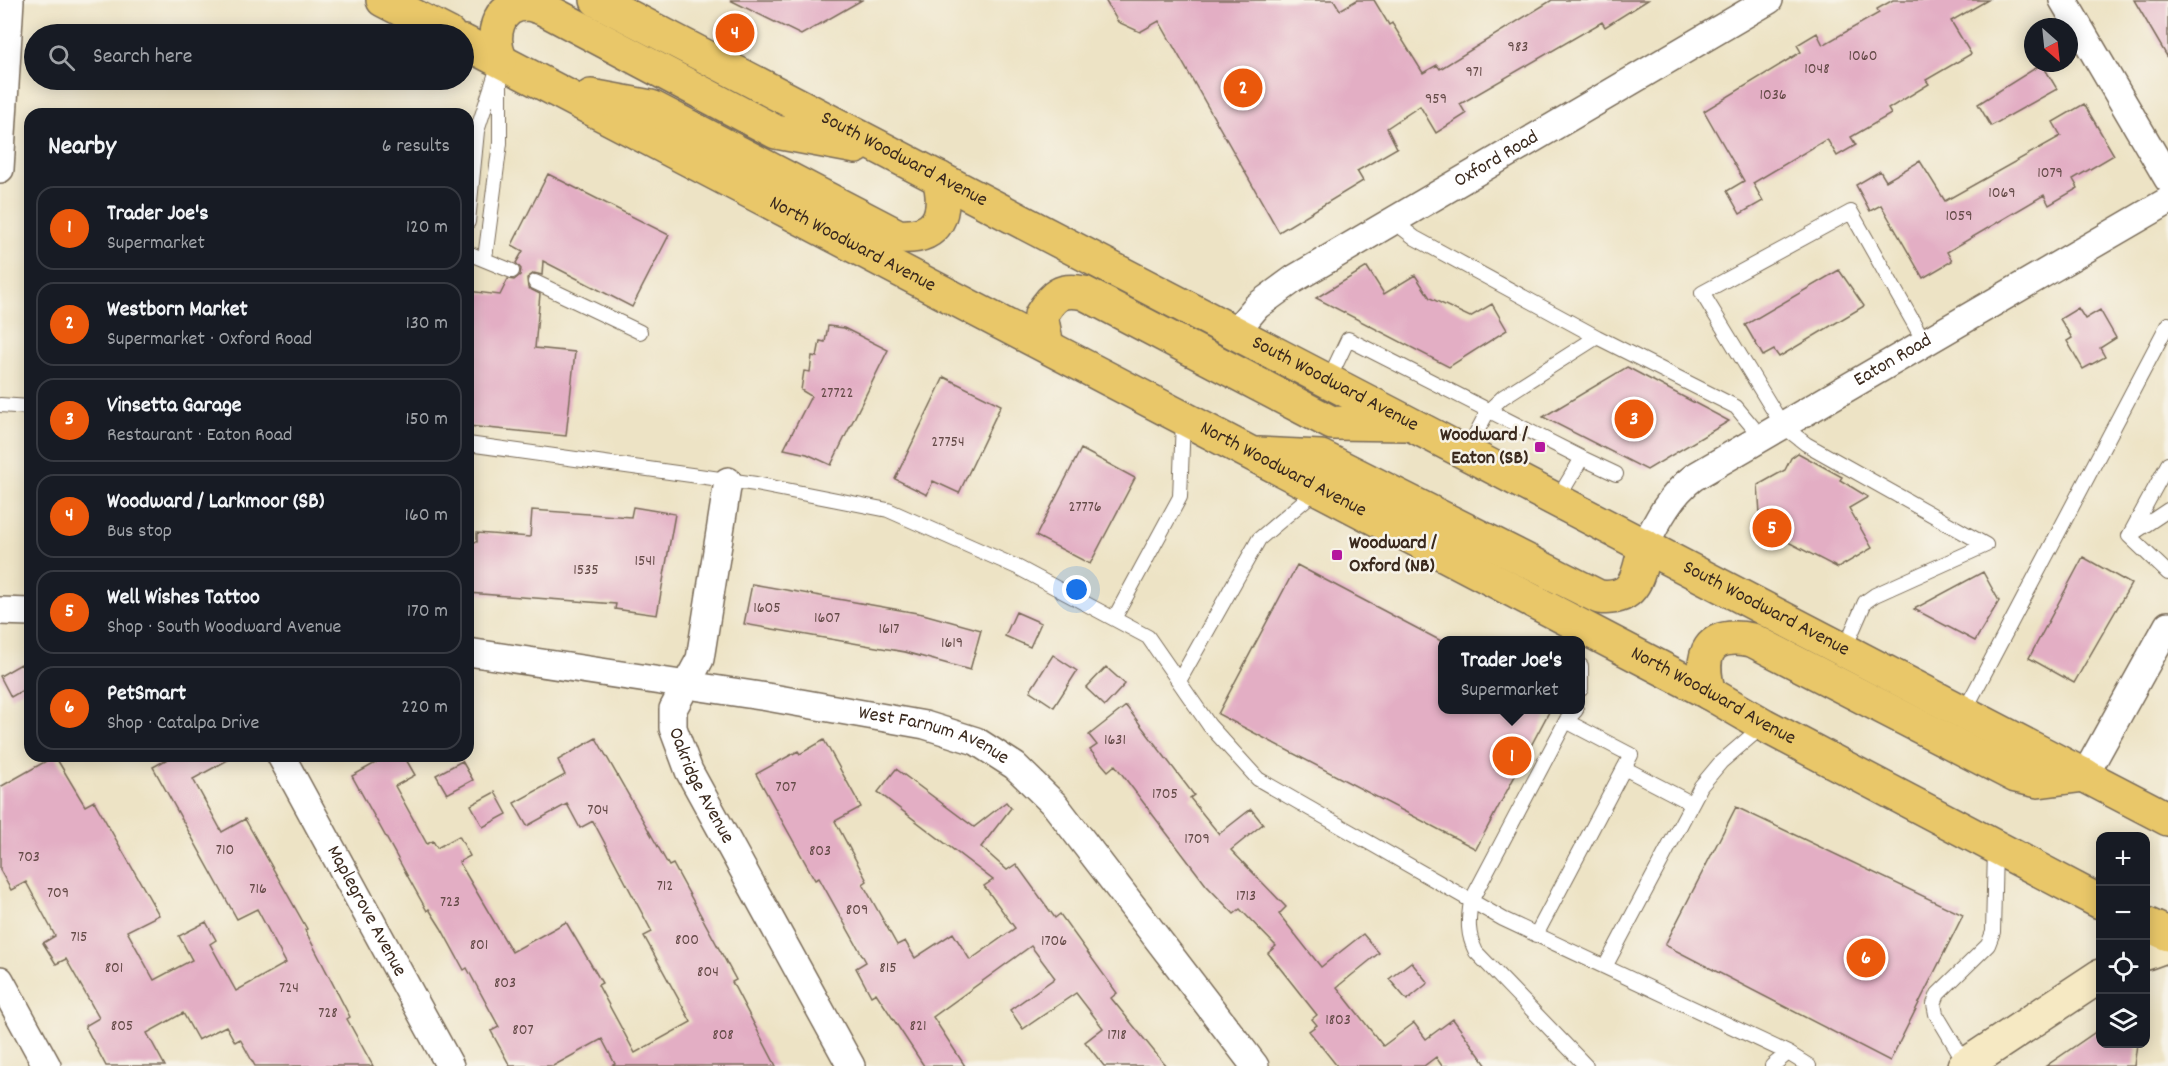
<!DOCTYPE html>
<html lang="en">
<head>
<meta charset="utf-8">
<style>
  :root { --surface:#171b24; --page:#242831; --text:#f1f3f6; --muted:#9ea1a6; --line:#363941; --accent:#ea580c }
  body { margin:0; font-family:Dekko,sans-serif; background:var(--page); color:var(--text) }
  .controls { position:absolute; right:18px; bottom:18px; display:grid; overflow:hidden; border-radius:12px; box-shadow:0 3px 15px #0003 }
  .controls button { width:54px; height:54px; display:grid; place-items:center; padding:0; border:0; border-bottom:2px solid var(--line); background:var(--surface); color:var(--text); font:30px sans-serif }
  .compass { position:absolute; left:2024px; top:18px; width:54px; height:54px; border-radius:50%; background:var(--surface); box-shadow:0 3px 15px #0003; rotate:153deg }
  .you { position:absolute; left:1077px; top:590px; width:21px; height:21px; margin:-15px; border:4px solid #fff; border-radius:50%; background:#1a73e8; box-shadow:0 0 0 9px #1a73e833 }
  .badge { display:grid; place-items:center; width:39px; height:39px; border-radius:50%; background:var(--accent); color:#fff; font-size:20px; font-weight:700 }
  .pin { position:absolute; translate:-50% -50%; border:3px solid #fff; box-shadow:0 2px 6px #0006 }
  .popup { position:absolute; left:1438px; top:636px; width:147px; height:78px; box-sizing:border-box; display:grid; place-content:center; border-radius:12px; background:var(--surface); filter:drop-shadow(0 2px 4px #0005); font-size:20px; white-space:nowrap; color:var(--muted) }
  .popup b { font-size:22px; color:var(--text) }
  .popup::after { content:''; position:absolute; left:50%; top:100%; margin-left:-12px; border:12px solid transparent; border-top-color:var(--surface) }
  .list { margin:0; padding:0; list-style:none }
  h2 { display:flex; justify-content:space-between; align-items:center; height:78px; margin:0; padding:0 24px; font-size:26px }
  h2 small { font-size:20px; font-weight:400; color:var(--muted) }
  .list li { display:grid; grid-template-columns:39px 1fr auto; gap:18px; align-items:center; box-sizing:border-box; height:84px; margin:0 12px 12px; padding:0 12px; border:2px solid var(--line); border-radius:18px }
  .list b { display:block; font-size:22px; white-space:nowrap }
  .list p { margin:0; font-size:20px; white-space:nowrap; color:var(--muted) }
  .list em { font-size:20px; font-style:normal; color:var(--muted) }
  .icon { flex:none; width:33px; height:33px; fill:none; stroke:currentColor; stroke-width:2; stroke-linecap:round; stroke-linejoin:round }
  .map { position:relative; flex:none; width:2168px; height:1066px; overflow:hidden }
  .search { position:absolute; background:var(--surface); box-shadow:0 3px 15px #0003; left:24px; top:24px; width:450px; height:66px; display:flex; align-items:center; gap:15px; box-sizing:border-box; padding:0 21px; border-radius:33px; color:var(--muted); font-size:22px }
  .panel { position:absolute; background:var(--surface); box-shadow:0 3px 15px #0003; left:24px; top:108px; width:450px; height:654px; border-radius:18px }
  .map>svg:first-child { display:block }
  .building { fill:#e3aec4 }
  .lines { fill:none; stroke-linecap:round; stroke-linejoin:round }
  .lane-casing { stroke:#796b58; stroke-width:16 }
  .street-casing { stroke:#796b58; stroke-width:30 }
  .secondary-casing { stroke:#796b58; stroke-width:36 }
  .primary-casing { stroke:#796b58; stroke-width:36 }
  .lane { stroke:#fff; stroke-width:14 }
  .street { stroke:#fff; stroke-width:27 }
  .secondary { stroke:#f6e9c3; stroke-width:33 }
  .primary { stroke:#e9c769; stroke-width:33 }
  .poi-dot { fill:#b5179e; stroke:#f7f3e8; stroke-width:2 }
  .labels { text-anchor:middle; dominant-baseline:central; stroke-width:5; stroke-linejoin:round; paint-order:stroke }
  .number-label { font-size:16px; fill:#654b48 }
  .street-label { font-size:20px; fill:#3b2a1e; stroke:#f7f3e8 }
  .poi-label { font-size:20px; font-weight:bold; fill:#3b2a1e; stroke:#f7f3e8; text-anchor:end }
</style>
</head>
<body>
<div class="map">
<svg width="2168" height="1066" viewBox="0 0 2168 1066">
  <rect width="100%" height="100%" fill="#f7f3e8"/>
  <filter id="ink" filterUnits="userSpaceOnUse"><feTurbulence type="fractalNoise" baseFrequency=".0167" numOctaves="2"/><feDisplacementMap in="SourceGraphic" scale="12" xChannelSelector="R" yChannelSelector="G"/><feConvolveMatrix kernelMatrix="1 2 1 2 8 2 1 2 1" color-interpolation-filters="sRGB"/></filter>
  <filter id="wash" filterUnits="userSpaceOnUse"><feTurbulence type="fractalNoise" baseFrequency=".008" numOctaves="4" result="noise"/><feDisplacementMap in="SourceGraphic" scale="24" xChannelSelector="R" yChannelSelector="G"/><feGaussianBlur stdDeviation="1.35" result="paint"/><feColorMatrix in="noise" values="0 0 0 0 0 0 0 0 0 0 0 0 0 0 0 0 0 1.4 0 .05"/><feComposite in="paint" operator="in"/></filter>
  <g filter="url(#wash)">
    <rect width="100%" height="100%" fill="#ede3c5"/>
    <g id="blocks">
      <path class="building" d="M730 0H862L801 35Z
        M1105 0H1334L1340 10 1357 0H1374L1389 25 1392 23 1423 73 1437 65 1440 69 1552 0H1648L1605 27 1602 22 1460 104 1466 114 1436 133 1420 106 1387 128 1397 148 1357 171 1363 181 1279 232 1159 21 1140 32 1118 22Z
        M1893 0H1988L1951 21 1971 54 1926 80 1929 84 1888 109 1891 114 1851 137 1856 145 1837 156 1827 139 1753 183 1763 201 1740 214 1727 191 1744 181 1704 111 1801 52 1797 45 1817 33 1823 45 1879 13 1877 9Z
        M2134 0H2168V58Z
        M2042 64 2057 89 1991 126 1978 104Z
        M2084 104 2114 155 2073 179 2078 188 2049 205 2044 195 1947 252 1952 261 1923 278 1881 205 1870 211 1856 185 1880 171 1886 181 1920 161 1945 201 2061 136 2053 122Z
        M548 174 669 235 632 307 543 261 542 275 534 273 527 278 528 288 540 294 535 348 575 352 566 436 468 426V291L500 295 508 279 514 280 520 275 521 269 516 263 523 251 512 245Z
        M1367 267 1384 294 1415 275 1430 298 1470 317 1492 304 1507 330 1449 367 1316 298Z
        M1839 270 1864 306 1779 357 1774 350 1763 356 1745 325Z
        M2078 308 2085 319 2100 310 2116 338 2100 348 2105 357 2083 369 2067 341 2072 338 2060 319Z
        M828 326 844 328 888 350 831 465 807 454 784 449 811 396 801 390 804 371 810 372 812 356 817 357 820 341 825 342Z
        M1627 367 1729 421 1647 470 1543 417Z
        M944 377 1001 405 959 493 933 481 927 495 895 479Z
        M1081 449 1135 478 1090 564 1036 536Z
        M1798 453 1842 477 1840 480 1868 497 1849 508 1872 548 1838 568 1761 528 1758 485 1785 470 1791 458Z
        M633 507 675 514 657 615 615 609 616 604 468 593V541L477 542V533L530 537 532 510 631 517Z
        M2083 557 2131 584 2074 683 2029 658Z
        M1297 565 1443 642V710H1550L1476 849 1218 714Z
        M1983 572 1999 601 1975 641 1914 609Z
        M752 584 923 614 981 630 970 670 905 652 744 624Z
        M1016 612 1041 623 1030 647 1005 636Z
        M1053 655 1077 671 1054 707 1030 691Z
        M21 664 30 680V686L11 697 0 676Z
        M1106 667 1125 684 1105 706 1086 688Z
        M1126 706 1194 795 1190 798 1219 834 1251 809 1263 824 1231 850 1286 907 1279 914 1321 967 1363 934 1379 953 1337 987 1383 1046 1414 1023 1426 1039 1453 1019 1487 1066H1442L1436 1057 1424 1066H1337L1309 1031 1317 1025 1312 1019 1317 1015 1268 953 1276 946 1240 909 1234 914 1206 885 1115 765 1108 771 1090 750 1097 745 1089 735Z
        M596 738 669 866 673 864 736 980 732 982 776 1066H611L615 1064 602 1039 553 1066H510L491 1031 499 1027 467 968 464 970 441 928 429 909 427 911 352 776 388 756H404L415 775 395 786 427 844 433 841 437 848 459 836 470 856 459 862 512 952 566 922 602 983 598 985 635 1053 691 1022 644 936 652 932 593 821 580 828 567 804 527 826 514 803 565 775 558 760Z
        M824 740 861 807 835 821 867 881 863 884 897 945 905 941 915 958 953 933 970 960 1015 928 984 886 993 880 878 792 896 769 974 827 1006 802 1011 808 981 847 1007 870 1016 864 1055 918 1060 914 1117 993 1111 998 1166 1066H1104L1085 1042 1103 1028 1076 993 1023 1029 1010 1010 1055 978 1031 946 933 1017 965 1066H924L876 993 871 996 856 968 866 962 819 878 815 880 756 774 798 751 800 754Z
        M55 756 85 806 94 801 159 915 127 931 154 980 192 960 179 936 206 922 216 940 210 944 236 991 286 963 257 909 237 919 153 767 173 756H235L193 779 222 832 245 819 250 828 307 929 305 930 350 1017 347 1019 373 1066H255L240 1039 235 1042 226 1026 198 1040 183 1013 147 1033 165 1066H106L85 1026 99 1018 66 959 56 964 43 943 55 936 52 930 26 882 11 890 0 870V787Z
        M462 761 473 780 447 794 436 775Z
        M495 792 507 814 483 827 471 805Z
        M1736 807 1963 915 1890 1061 1665 945Z
        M1411 962 1428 983 1407 1000 1389 979Z
        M2100 1029V1044H2137L2134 1066H2046Z"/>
    </g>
  </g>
  <g filter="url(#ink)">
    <use href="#blocks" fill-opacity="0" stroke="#796b58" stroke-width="1.5"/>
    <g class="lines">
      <g class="lane-casing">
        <path id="lane" d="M1392 220 1415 238 1597 337 1736 407 1762 438
          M468 222 477 131 496 73
          M468 253 512 271
          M485 258 500 143V61
          M535 282 640 332
          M1925 343 1851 212 1702 293 1783 426 1806 444 1986 545
          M1328 381 1348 339 1582 458 1557 500
          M0 405 30 407
          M468 444 756 484 888 510 1017 567 1148 637 1209 725 1258 779 1503 919 1788 1053 1809 1066
          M1466 452 1488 411 1503 397 1597 337
          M1582 458 1616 474
          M2168 464 2129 536 2168 573
          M2132 534 2168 510
          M1115 617 1180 497 1183 420
          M1844 650 1865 602 1875 595 1986 545
          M1581 666V689
          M1179 681 1259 539 1318 489
          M1576 710 1566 721 1471 901C1468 921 1467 934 1476 952L1586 1066
          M1964 712 2168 324
          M1624 768 1691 803
          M1536 935 1631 755 1566 721
          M1605 967 1701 786 1721 762 1764 725
          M1966 1064 1936 1014 1934 1004 1938 994 1988 945 1993 932 1995 849
          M1772 1066 1788 1053"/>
      </g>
      <g class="street-casing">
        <g id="street">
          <path d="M2063 0 2168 179"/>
          <path d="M0 169 10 0"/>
          <path id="s1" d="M1235 332 1257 306 1294 279 1769 0"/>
          <path id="s2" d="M728 481 700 659 673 709V728L689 771 851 1066"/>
          <path id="s3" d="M1645 546C1657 521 1671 494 1694 477L2168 201"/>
          <path d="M0 611 30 612"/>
          <path id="s4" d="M468 652 767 697 925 725 976 741 1015 766 1055 805 1255 1066"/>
          <path id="s5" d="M281 756 450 1066"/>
          <path d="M2085 775 2168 625"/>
          <path d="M0 980 47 1066"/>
        </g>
      </g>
      <g class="secondary-casing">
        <path id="secondary" d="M2146 953 2168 945
          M1964 1066 2100 976"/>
      </g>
      <g class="primary-casing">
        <g id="primary">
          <path d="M383 0 449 34"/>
          <path id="s6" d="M597 0 2168 819"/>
          <path id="s7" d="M464 42 1709 693 1764 725 2100 902"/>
          <path d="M500 59C491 38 495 5 526 4 531 4 539 7 544 9L776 132 856 147"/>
          <path d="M591 96 651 107 898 236C939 239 948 214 939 178"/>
          <path d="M1047 346 1041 315C1053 295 1061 288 1084 293L1332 423 1405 424"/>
          <path d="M1259 454 1321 457 1599 597C1636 601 1638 576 1645 546"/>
          <path d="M1709 693C1698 654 1708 631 1752 640L2016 776 2038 781 2085 775"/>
          <path d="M2146 924 2168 934"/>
        </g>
      </g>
      <use href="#lane" class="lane"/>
      <use href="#street" class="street"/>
      <use href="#secondary" class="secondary"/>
      <use href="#primary" class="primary"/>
    </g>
  </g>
  <g class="poi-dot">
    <rect x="1534" y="441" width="12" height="12" rx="3"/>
    <rect x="1331" y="549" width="12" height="12" rx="3"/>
  </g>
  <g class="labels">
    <g class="number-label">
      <text x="1518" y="47">983</text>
      <text x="1863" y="56">1060</text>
      <text x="1817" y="69">1048</text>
      <text x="1474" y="72">971</text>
      <text x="1773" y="95">1036</text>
      <text x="1436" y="99">959</text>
      <text x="2050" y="173">1079</text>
      <text x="2002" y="193">1069</text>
      <text x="1959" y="216">1059</text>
      <text x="837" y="393">27722</text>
      <text x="948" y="442">27754</text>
      <text x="1085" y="507">27776</text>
      <text x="645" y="561">1541</text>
      <text x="586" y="570">1535</text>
      <text x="767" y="608">1605</text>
      <text x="827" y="618">1607</text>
      <text x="889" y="629">1617</text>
      <text x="952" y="643">1619</text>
      <text x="1115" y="740">1631</text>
      <text x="786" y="787">707</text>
      <text x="1165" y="794">1705</text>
      <text x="598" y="810">704</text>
      <text x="1197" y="839">1709</text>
      <text x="225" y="850">710</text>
      <text x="820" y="851">803</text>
      <text x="29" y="857">703</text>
      <text x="665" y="886">712</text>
      <text x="258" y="889">716</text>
      <text x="58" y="893">709</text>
      <text x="1246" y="896">1713</text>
      <text x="450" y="902">723</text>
      <text x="857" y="910">809</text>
      <text x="79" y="937">715</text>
      <text x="687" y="940">800</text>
      <text x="1054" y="941">1706</text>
      <text x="479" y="945">801</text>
      <text x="114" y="968">801</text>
      <text x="888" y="968">815</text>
      <text x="708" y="972">804</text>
      <text x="505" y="983">803</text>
      <text x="289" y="988">724</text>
      <text x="328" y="1013">728</text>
      <text x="1338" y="1020">1803</text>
      <text x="122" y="1026">805</text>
      <text x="918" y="1026">821</text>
      <text x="523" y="1030">807</text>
      <text x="723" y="1035">808</text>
      <text x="1117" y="1035">1718</text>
    </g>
    <g class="street-label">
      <text stroke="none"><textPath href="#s1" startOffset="315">Oxford Road</textPath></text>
      <text stroke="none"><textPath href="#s6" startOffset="346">South Woodward Avenue</textPath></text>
      <text stroke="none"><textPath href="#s7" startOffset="438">North Woodward Avenue</textPath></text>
      <text stroke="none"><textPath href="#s3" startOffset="316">Eaton Road</textPath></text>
      <text stroke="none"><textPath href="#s6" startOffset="832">South Woodward Avenue</textPath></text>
      <text stroke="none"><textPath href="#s7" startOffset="924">North Woodward Avenue</textPath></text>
      <text stroke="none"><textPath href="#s6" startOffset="1318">South Woodward Avenue</textPath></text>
      <text stroke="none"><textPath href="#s7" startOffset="1410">North Woodward Avenue</textPath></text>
      <text stroke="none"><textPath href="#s4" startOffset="474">West Farnum Avenue</textPath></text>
      <text stroke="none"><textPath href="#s2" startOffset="320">Oakridge Avenue</textPath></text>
      <text stroke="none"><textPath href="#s5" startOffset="177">Maplegrove Avenue</textPath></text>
    </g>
    <g class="poi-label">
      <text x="1528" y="436">Woodward /<tspan x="1528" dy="23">Eaton (SB)</tspan></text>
      <text x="1349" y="544" text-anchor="start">Woodward /<tspan x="1349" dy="23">Oxford (NB)</tspan></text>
    </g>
  </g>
</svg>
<div class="controls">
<button>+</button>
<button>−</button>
<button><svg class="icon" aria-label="locate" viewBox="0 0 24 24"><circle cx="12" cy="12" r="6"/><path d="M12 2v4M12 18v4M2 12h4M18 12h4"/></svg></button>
<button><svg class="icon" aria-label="layers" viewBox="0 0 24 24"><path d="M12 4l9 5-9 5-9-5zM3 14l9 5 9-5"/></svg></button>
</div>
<svg class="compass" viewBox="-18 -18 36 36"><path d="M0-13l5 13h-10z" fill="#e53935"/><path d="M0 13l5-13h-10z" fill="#9ea1a6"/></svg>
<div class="you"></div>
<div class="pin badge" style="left:1512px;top:756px">1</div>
<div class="popup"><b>Trader Joe's</b>Supermarket</div>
<div class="pin badge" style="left:1243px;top:88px">2</div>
<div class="pin badge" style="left:1634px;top:419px">3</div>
<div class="pin badge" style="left:735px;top:33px">4</div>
<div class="pin badge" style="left:1772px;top:528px">5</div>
<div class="pin badge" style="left:1866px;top:958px">6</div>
<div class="search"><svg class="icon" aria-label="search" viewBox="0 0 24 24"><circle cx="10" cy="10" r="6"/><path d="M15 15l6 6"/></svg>Search here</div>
<section class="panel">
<h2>Nearby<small>6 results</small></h2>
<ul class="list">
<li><span class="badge">1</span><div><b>Trader Joe's</b><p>Supermarket</p></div><em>120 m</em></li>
<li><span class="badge">2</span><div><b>Westborn Market</b><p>Supermarket · Oxford Road</p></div><em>130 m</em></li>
<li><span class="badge">3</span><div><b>Vinsetta Garage</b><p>Restaurant · Eaton Road</p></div><em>150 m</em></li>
<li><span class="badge">4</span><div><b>Woodward / Larkmoor (SB)</b><p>Bus stop</p></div><em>160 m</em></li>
<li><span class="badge">5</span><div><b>Well Wishes Tattoo</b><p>Shop · South Woodward Avenue</p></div><em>170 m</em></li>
<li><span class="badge">6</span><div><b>PetSmart</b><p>Shop · Catalpa Drive</p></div><em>220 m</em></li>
</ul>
</section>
</div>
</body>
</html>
